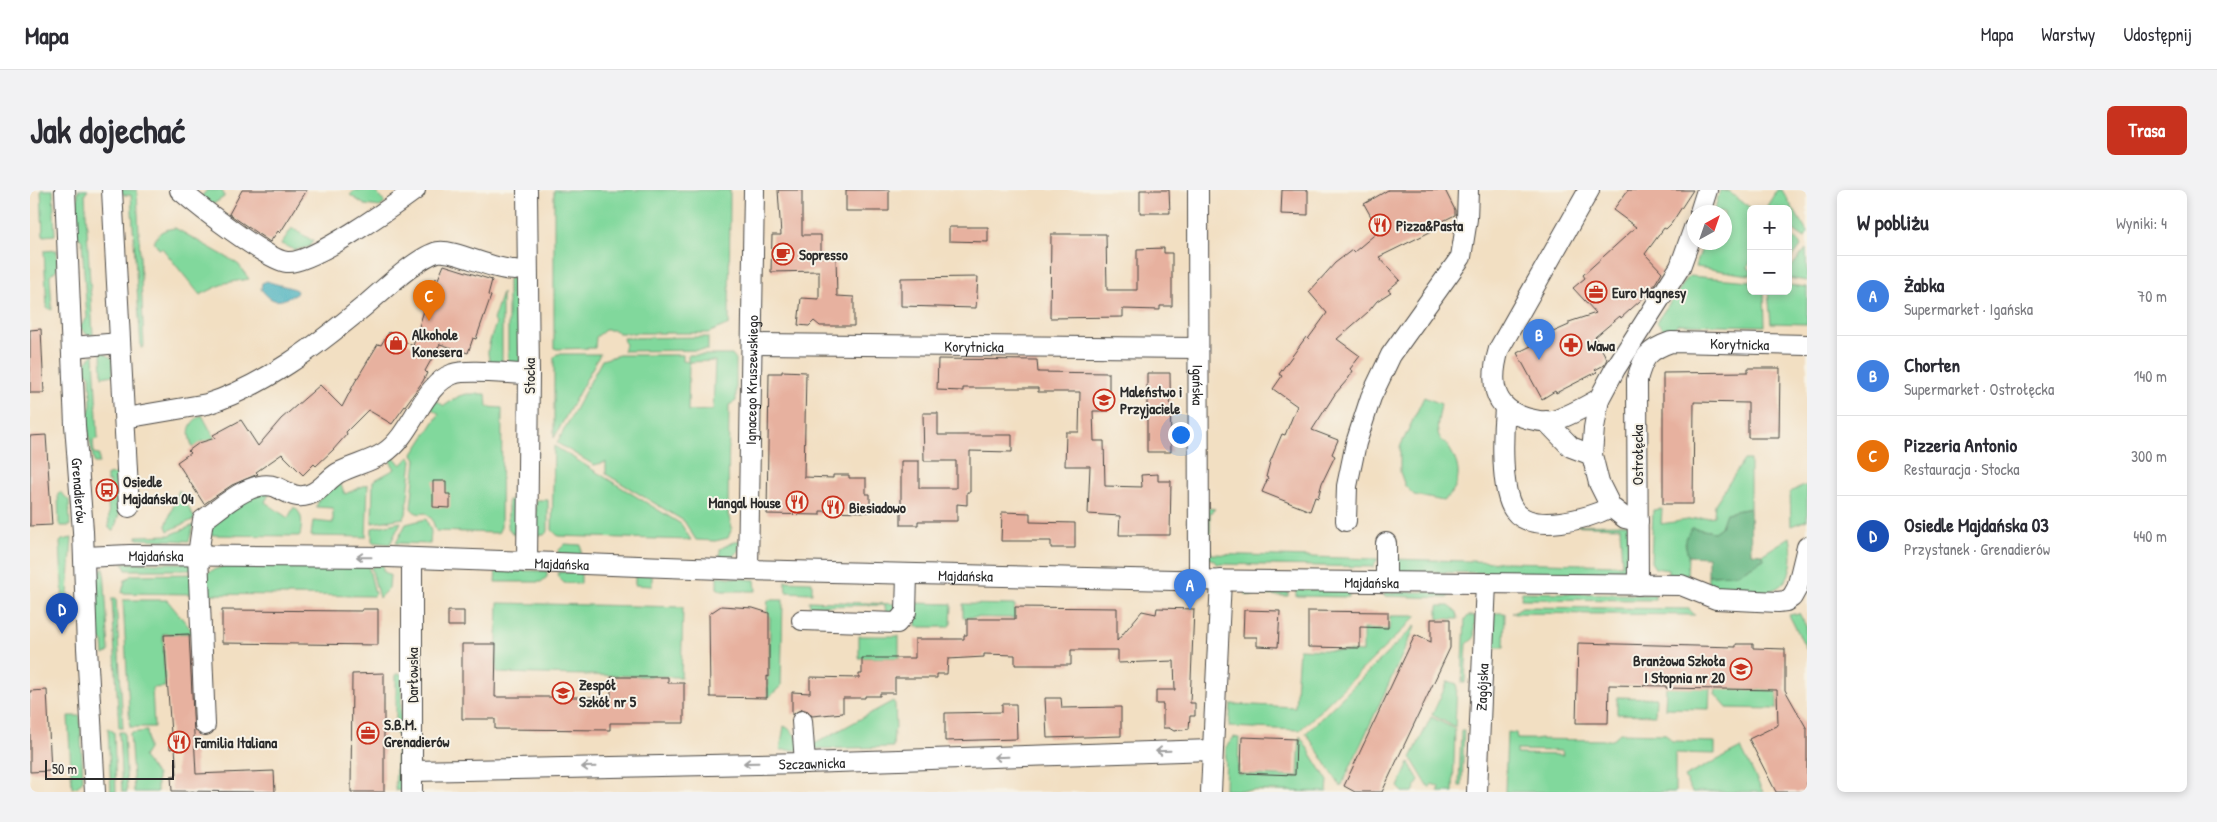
<!DOCTYPE html>
<html lang="pl">
<head>
<meta charset="utf-8">
<style>
  :root { --surface:#fff; --page:#f2f2f3; --text:#2b2b33; --muted:#7c7c81; --line:#e1e1e2; --accent:#c8321e }
  body { margin:0; font-family:"Patrick Hand",sans-serif; background:var(--page); color:var(--text) }
  .controls { position:absolute; right:15px; top:15px; display:grid; overflow:hidden; border-radius:8px; box-shadow:0 2px 8px #0003 }
  .controls button { width:45px; height:45px; display:grid; place-items:center; padding:0; border:0; border-bottom:1px solid var(--line); background:var(--surface); color:var(--text); font:25px sans-serif }
  .compass { position:absolute; left:1657px; top:15px; width:45px; height:45px; border-radius:50%; background:var(--surface); box-shadow:0 2px 8px #0003; rotate:40deg }
  .scale { position:absolute; left:15px; bottom:12px; width:129px; box-sizing:border-box; padding-left:5px; border:2px solid #2b2b2b; border-top:0; font-size:14px; line-height:18px; white-space:nowrap; color:#2b2b2b; -webkit-text-stroke:4px #f7f3e8; paint-order:stroke }
  .you { position:absolute; left:1150px; top:244px; width:18px; height:18px; margin:-12px; border:4px solid #fff; border-radius:50%; background:#1a73e8; box-shadow:0 0 0 8px #1a73e833 }
  .badge { display:grid; place-items:center; width:32px; height:32px; border-radius:50%; background:var(--accent); color:#fff; font-size:16px; font-weight:700 }
  .pin { position:absolute; translate:-50% -41px; filter:drop-shadow(0 1px 2px #0008) }
  .pin::after { content:''; position:absolute; top:26px; width:18px; height:15px; background:inherit; clip-path:polygon(0 0,100% 0,50% 100%) }
  .list { margin:0; padding:0; list-style:none }
  h2 { display:flex; justify-content:space-between; align-items:center; height:65px; margin:0; padding:0 20px; font-size:21px }
  h2 small { font-size:16px; font-weight:400; color:var(--muted) }
  .list li { display:grid; grid-template-columns:32px 1fr auto; gap:15px; align-items:center; box-sizing:border-box; height:80px; padding:0 20px; border-top:1px solid var(--line) }
  .list b { display:block; font-size:19px; white-space:nowrap }
  .list p { margin:0; font-size:16px; white-space:nowrap; color:var(--muted) }
  .list em { font-size:16px; font-style:normal; color:var(--muted) }
  .map { position:relative; flex:none; width:1777px; height:602px; overflow:hidden; border-radius:8px }
  header { display:flex; align-items:center; gap:30px; box-sizing:border-box; height:70px; padding:0 25px; background:var(--surface); border-bottom:1px solid var(--line) }
  header strong { font-size:24px }
  nav { display:flex; gap:28px; margin-inline-start:auto; font-size:18px }
  .intro { display:flex; align-items:center; justify-content:space-between; box-sizing:border-box; height:120px; padding:0 30px }
  h1 { margin:0; font-size:35px }
  .button { padding:12px 22px; border-radius:8px; background:var(--accent); color:#fff; font-size:18px; font-weight:700 }
  main { display:flex; gap:30px; padding:0 30px }
  aside { flex:1; background:var(--surface); border-radius:8px; box-shadow:0 2px 8px #0003 }
  .map>svg:first-child { display:block }
  .green { fill:#81d89c; stroke:#568264; fill-rule:evenodd }
  .forest { fill:#68b884; stroke:#4a7258 }
  .water { fill:#3faebc; stroke:#356c74 }
  .building { fill:#e7b19f }
  .lines { fill:none; stroke-linecap:round; stroke-linejoin:round }
  .minor-casing { stroke:#494642; stroke-width:22 }
  .minor { stroke:#fff; stroke-width:20 }
  .oneway { stroke:#a0a0a0 }
  .labels { text-anchor:middle; dominant-baseline:central; stroke-width:4; stroke-linejoin:round; paint-order:stroke }
  .poi-label { font-size:15px; font-weight:bold; fill:#2b2b2b; stroke:#f7f3e8; text-anchor:start }
  .street-label { font-size:15px; fill:#2b2b2b; stroke:#f7f3e8 }
</style>
</head>
<body>
<header>
<strong>Mapa</strong>
<nav><a>Mapa</a><a>Warstwy</a><a>Udostępnij</a></nav>
</header>
<div class="intro"><h1>Jak dojechać</h1><a class="button">Trasa</a></div>
<main>
<div class="map">
<svg width="1777" height="602" viewBox="0 0 1777 602">
  <rect width="100%" height="100%" fill="#f7f3e8"/>
  <filter id="ink" filterUnits="userSpaceOnUse"><feTurbulence type="fractalNoise" baseFrequency=".02" numOctaves="2"/><feDisplacementMap in="SourceGraphic" scale="10" xChannelSelector="R" yChannelSelector="G"/><feConvolveMatrix kernelMatrix="1 2 1 2 8 2 1 2 1" color-interpolation-filters="sRGB"/></filter>
  <filter id="wash" filterUnits="userSpaceOnUse"><feTurbulence type="fractalNoise" baseFrequency=".0096" numOctaves="4" result="noise"/><feDisplacementMap in="SourceGraphic" scale="20" xChannelSelector="R" yChannelSelector="G"/><feGaussianBlur stdDeviation="1.12" result="paint"/><feColorMatrix in="noise" values="0 0 0 0 0 0 0 0 0 0 0 0 0 0 0 0 0 1.4 0 .05"/><feComposite in="paint" operator="in"/></filter>
  <g filter="url(#wash)">
    <rect width="100%" height="100%" fill="#f2dfc2"/>
    <path class="green" d="M11 0H23L25 45 13 46Z
      M48 0H58L55 4 63 145 56 144 50 137 57 128 52 51 46 44Z
      M89 0H107L114 155 112 158H111L101 5H94Z
      M177 0H191L194 4V7L182 15 171 7Z
      M325 0H344L355 13 350 17 335 15 320 5Z
      M524 0H700L699 134 678 143H589L584 140H575L566 147 565 158 527 159 524 158Z
      M1690 0 1699 2 1722 19 1721 69 1718 78 1721 80V85C1702 83 1684 79 1665 77L1674 53 1694 52V22H1684Z
      M1747 0H1752L1777 42 1775 48 1759 37 1762 34 1758 31V19H1735Z
      M145 38 200 69 209 75 219 89 195 93 170 105 132 58 129 59 124 52C129 41 133 40 145 38Z
      M262 38 283 51 279 57 265 60 251 54Z
      M1758 44 1769 52 1771 56 1758 73Z
      M1776 59 1777 91 1758 88V81Z
      M27 60V79L20 86 22 120 17 118 14 61Z
      M490 86V175L478 177V89Z
      M1659 86 1721 91V101H1734L1735 136 1648 134 1638 143 1626 132Z
      M1758 95 1777 97V134L1741 133 1738 101H1758Z
      M472 103V178C448 172 461 150 466 133L463 130Z
      M678 147V160L593 161 595 155 593 148Z
      M71 161 83 169V185L72 187Z
      M64 164 68 249 63 250 64 263 69 265V273H64L56 231 61 215 60 186 53 178 56 172Z
      M527 164H570L524 248V167Z
      M589 165H653V171L658 172V165H702L706 170V211L699 215 698 324 702 338 698 348 685 351 666 350 654 331 576 284V272L564 275 527 253 572 170ZM685 171 683 220 658 221 659 172Z
      M437 204H456L457 217 472 218 471 337 468 343 406 341 402 329 396 323C389 324 385 324 381 318L386 269 383 264 409 224 398 216 403 208 414 216 429 206Z
      M1394 207 1411 214C1410 224 1405 237 1409 246 1411 251 1417 254 1419 258 1432 278 1432 296 1413 311L1384 305 1375 296 1370 282V257Z
      M172 225 185 249 175 255 172 251 163 258C157 244 157 233 172 225Z
      M524 256 651 334 661 350 528 346 522 340Z
      M362 265 371 275 380 267 382 270 376 324 374 328 342 333 343 291 365 279 358 268Z
      M1714 270H1720V318L1696 323 1691 337 1684 342 1662 338 1655 353 1658 366 1657 387 1638 386V380L1625 378 1621 372 1623 320 1632 319 1631 334 1684 326 1685 314Z
      M87 284 89 286 91 317 84 341H82L79 338 78 309H81L80 292H77V285Z
      M309 291 315 304 338 294 336 347 281 346 283 331 303 333V318L286 317 289 310Z
      M1777 295V330L1761 336 1760 302Z
      M149 300 165 329 138 341 136 336Z
      M30 302 39 310 40 336H31L29 334 28 304Z
      M240 302 235 312 258 328 264 317C274 325 272 334 270 346L177 345V333L216 306Z
      M478 310H489V344H483L478 338Z
      M506 310H518V341L514 345H506Z
      M1178 318 1185 319 1180 323 1181 364 1348 369 1343 377 1188 374 1179 368Z
      M396 329 401 341 400 354 366 353 376 334Z
      M371 332 360 354 342 352V338Z
      M1596 334 1599 335C1599 352 1604 373 1590 384L1368 382 1361 369 1592 375 1590 337 1531 335Z
      M164 335 159 351 107 349V346L140 345Z
      M1760 347C1772 412 1726 408 1678 395V385L1707 384 1734 369 1733 364Z
      M42 348 37 418 33 415 30 352 32 350Z
      M705 351H710L708 361 700 369 690 370V359Z
      M535 354 551 355V367L528 363 529 360Z
      M93 373H160L163 380H96Z
      M199 374 338 375 345 404 343 406 173 404V384Z
      M353 375V381L360 385 359 398 349 408 341 377Z
      M74 378 79 462 74 465 73 452 67 446 65 391 66 383Z
      M466 380 517 381V387L511 392H465Z
      M528 382H551V394L534 393 528 387Z
      M163 384 165 404 92 403 95 390 102 385Z
      M622 384V396L605 395V386Z
      M687 386 725 390 726 401H692L687 398Z
      M755 391 782 392V403L756 402Z
      M1216 398 1258 399V406L1216 405Z
      M1266 399 1319 400V407L1266 406Z
      M1354 402H1418V408L1354 406Z
      M1492 402 1625 405V410L1491 409Z
      M82 408H86L93 538H89Z
      M93 410H137L164 443 133 444 135 497 122 498 124 537H100Z
      M738 410H753L751 496 738 508 737 486 739 487 740 428 737 422Z
      M779 411 867 414V424L856 427 855 415 780 416Z
      M468 413 653 417 651 487 466 483Z
      M886 413 922 414 921 434 918 437H886Z
      M933 414 985 415V428L933 427Z
      M1408 416H1419L1427 422 1428 429H1408Z
      M1492 417 1659 419 1665 425 1482 423Z
      M1464 423H1475L1474 457H1462Z
      M1769 423 1777 438 1775 440 1777 445V460L1759 425Z
      M1360 426H1387L1270 540 1199 537 1201 514 1265 517 1269 459 1333 462V439L1359 440Z
      M1438 426H1445L1444 448 1437 454 1435 493H1432L1435 429Z
      M1386 435 1311 597 1276 543Z
      M829 446H869V468H829Z
      M366 484H372L370 546 366 544Z
      M1418 491 1427 494 1425 537 1402 525Z
      M1636 497 1680 498 1679 519 1635 518Z
      M1686 498 1747 500V519L1697 518 1685 504Z
      M1587 507 1626 508 1625 525 1587 524Z
      M863 511 865 514 866 539 864 541 863 557 779 559V557Z
      M38 526H50L53 590 47 597 42 598Z
      M1401 527 1425 539 1423 602H1408L1410 597 1402 594 1399 598 1381 568Z
      M754 536C763 540 770 550 770 560H750Z
      M78 538 84 542 86 602H81Z
      M1431 540H1434L1432 596H1429Z
      M117 541 118 559 113 567 127 585V602H104L100 543Z
      M89 542H94L97 602H92Z
      M1477 542 1486 543 1487 549 1582 550 1590 543 1636 544 1642 551 1685 552V564L1645 563V602H1475ZM1486 560 1532 561 1533 565 1486 564Z
      M1270 546 1298 591 1297 602 1195 600 1196 557 1204 547 1209 548 1208 584 1268 587Z
      M367 551 372 552 371 601 365 600Z
      M1711 558 1733 602H1662L1654 587Z
      M1379 573 1389 590 1383 602H1373L1368 597Z"/>
    <path class="forest" d="M1720 318 1721 363 1733 364 1734 369 1707 384 1678 385V367L1658 366C1655 354 1654 347 1662 338L1684 342 1691 337 1696 323Z"/>
    <path class="water" d="M237 91C246 95 264 97 267 101L266 104C250 112 243 115 231 99L232 93Z"/>
    <g id="blocks">
      <path class="building" d="M212 0H277L250 43 248 41 240 52 199 24Z
        M748 0H772V45H791V67H806L807 106 824 107V136H790L784 131 779 136 768 135 771 108 789 109V81L741 82 742 45H751Z
        M816 0H859V21H816Z
        M1110 0H1139L1140 23H1110Z
        M1252 0H1278V25L1251 24Z
        M1358 0H1415L1425 20V25L1413 31 1415 34 1404 40 1349 67 1370 90 1358 100 1361 102 1347 111 1338 122 1307 149 1330 166 1320 179 1323 181 1318 189 1305 204 1282 240 1308 250 1302 264 1305 266 1292 293 1288 308 1285 307 1280 321 1232 302 1238 288 1236 287 1240 272 1252 244 1255 245 1267 216 1243 199 1252 186 1249 184 1276 147 1278 149 1297 123 1279 102 1305 73 1322 60 1324 62 1349 41 1334 14Z
        M1598 0H1663L1641 34 1636 39 1634 38 1615 64 1632 82 1620 102 1591 128 1590 126 1565 147 1577 169 1574 175 1565 180 1567 182 1526 203 1525 201 1512 209 1487 163 1501 156 1499 153 1505 150 1539 135V132L1566 123 1543 98 1555 88 1553 85 1606 37 1583 20Z
        M919 37H958V52L919 51Z
        M1021 44H1076L1077 100H1107V59L1134 58V63H1142V116H1130V120L1093 119V127L1020 128Z
        M414 75 462 90 458 105 461 106 446 149 443 148 438 163 410 154 395 181 397 183 393 191 362 234 338 220 316 242 317 244 303 260 286 276 284 274 273 285 252 264 226 282 228 284 202 295 174 314 147 272 160 263 158 261 169 253 185 248 183 245 211 230 228 256 251 229 290 195 312 217 325 192 348 154 351 155 359 142 383 156 401 98 406 88 408 89Z
        M948 87 946 118 871 116V88Z
        M11 139 14 203H0V140Z
        M908 169 1007 170 1008 182 1079 183V221H1063L1064 251H1074L1075 296 1112 297 1111 285 1128 284V291H1141L1140 345H1089L1090 326 1058 324 1060 276H1035L1036 242H1049L1050 202H1008V198H933V201L907 200Z
        M1718 178H1750L1749 248H1718V213L1664 212 1663 314H1633V183L1718 182Z
        M752 181 776 182 774 287 803 288V285H819V288H836V304H840V322L790 321V325L737 324 739 183H752Z
        M1117 183H1140L1141 262H1117Z
        M893 223H908V245H982V262L940 261V302H937V315L927 314V331H888V335H871V271H889V298H926V271H894Z
        M16 245 22 335 0 336V246Z
        M403 291H416V304H420V318L403 317Z
        M972 322 1000 323V332L1045 333V358H1021V351H971Z
        M691 416 723 418 739 423V487L737 486V508L680 507 679 424Z
        M985 417 1087 418V451L1112 421 1126 424 1127 418 1164 419 1160 513H1165V526H1160L1159 539 1144 541 1139 538H1133V514H1126V500H1145L1144 471 1088 473V460H1041V475H985V465L954 464V467L918 469 917 484H907V488H865V503H850V506H835V508H813V523L782 526 778 521 772 519 762 525V502L780 503V487L829 488V484H832V468H885V449H934V445H937V429H985Z
        M332 419H348V455L192 453V420L332 421Z
        M1214 420 1250 421 1248 457 1227 456V447H1213Z
        M418 421H434V436H418Z
        M1278 421 1358 422V438L1330 437V458L1278 457Z
        M1401 429H1420V458L1352 602H1325L1314 596 1385 445 1401 452Z
        M159 444 166 584 244 581 245 602 142 601 141 586 147 585 145 558 140 559 139 544H141L134 445Z
        M1548 453 1706 457V454H1723V458L1755 459V500L1777 539V602H1746L1719 549 1748 535 1747 500 1636 498V496L1579 495 1578 533H1546Z
        M432 454H466L465 507H581V487H638V493H654V533H580V540L465 539V529H432Z
        M354 483V602H321L322 484Z
        M17 500 21 581 0 582V501Z
        M1015 508H1031L1032 518 1091 517V546L1017 548Z
        M972 514H986L987 549 915 551V523L972 522Z
        M1212 547 1266 549 1265 585 1211 583Z"/>
    </g>
  </g>
  <g filter="url(#ink)">
    <use href="#blocks" fill-opacity="0" stroke="#494642" stroke-width="1"/>
    <g class="lines">
      <g class="minor-casing">
        <g id="minor">
          <path id="s1" d="M35 0 45 235 53 341 57 458 65 602"/>
          <path d="M82 0 99 317"/>
          <path d="M150 0C167 15 237 70 257 72 282 74 362 17 385 0"/>
          <path d="M497 0 499 184 497 372"/>
          <path id="s2" d="M1168 0 1169 390"/>
          <path d="M1559 0 1469 159C1460 190 1461 218 1496 228 1504 230 1515 233 1523 231 1539 226 1555 217 1569 209"/>
          <path d="M1670 22 1677 0"/>
          <path id="s3" d="M722 154 1168 158"/>
          <path d="M42 157 90 153"/>
          <path d="M1475 218C1473 241 1470 301 1484 320 1502 345 1559 328 1581 317"/>
          <path d="M95 228 177 214C234 196 286 156 332 118 349 104 388 66 408 62 424 59 462 80 485 80"/>
          <path d="M1516 231 1541 257 1562 265"/>
          <path d="M1316 331 1317 296 1326 253 1341 207 1361 165 1431 67 1437 29 1438 0"/>
          <path d="M1608 331 1595 328 1581 317 1569 293 1562 265 1564 238 1569 209 1585 179 1650 77 1664 38"/>
          <path id="s4" d="M54 367 100 365 358 367 718 380 1144 390 1651 395 1686 409 1748 412 1756 411 1762 407 1767 398 1777 357"/>
          <path id="s5" d="M718 380 724 0"/>
          <path d="M1356 392V353"/>
          <path id="s6" d="M1608 395 1607 190C1613 167 1618 160 1641 152L1777 155"/>
          <path d="M772 430 867 433 876 422 877 384"/>
          <path d="M772 531 775 573"/>
          <path d="M175 535 168 365 173 330C192 317 222 288 246 297 258 302 265 309 278 305 290 302 298 289 308 283 323 275 340 272 354 263 383 244 392 195 423 184 435 179 483 184 499 184"/>
          <path id="s7" d="M382 581 775 573 1182 560"/>
          <path d="M382 602V369"/>
          <path d="M1181 602 1191 390"/>
          <path id="s8" d="M1447 602 1456 393"/>
        </g>
      </g>
      <use href="#minor" class="minor"/>
    </g>
    <defs><path id="oneway-shaft" d="M-6 0H5M1.5-3L5.5 0L1.5 3" fill="none" stroke-width="1.6" stroke-linecap="round" stroke-linejoin="round" transform="scale(1.25)"/></defs>
    <g class="oneway">
      <use href="#oneway-shaft" transform="translate(334 367) rotate(-179)"/>
      <use href="#oneway-shaft" transform="translate(1133 561) rotate(178)"/>
      <use href="#oneway-shaft" transform="translate(971 567) rotate(178)"/>
      <use href="#oneway-shaft" transform="translate(721 573) rotate(179)"/>
      <use href="#oneway-shaft" transform="translate(559 577) rotate(179)"/>
    </g>
  </g>
  <defs>
    <g id="restaurant-ring" transform="scale(1.125)"><circle r="9.5" fill="#f7f3e8" stroke="#c8321e" stroke-width="1.5"/><path d="M-5-6h1v4h1v-4h1v4h1v-4h1v5L-1.5 .5V6h-2V.5L-5-1ZM5-6V6H3V1.5H1.5Q1.5-4 5-6Z" fill="#c8321e"/></g>
    <g id="cafe-ring" transform="scale(1.125)"><circle r="9.5" fill="#f7f3e8" stroke="#c8321e" stroke-width="1.5"/><path d="M-5.5-4.5H6V0H3Q3 3.5 0 3.5H-2.5Q-5.5 3.5-5.5 0ZM3-3.2v2h1.7v-2ZM-6 4.5H4V6H-6Z" fill="#c8321e"/></g>
    <g id="office-ring" transform="scale(1.125)"><circle r="9.5" fill="#f7f3e8" stroke="#c8321e" stroke-width="1.5"/><path d="M-6-3h4V-5.5h4V-3h4V5H-6ZM-1-4.5V-3h2v-1.5ZM-6 0V1H6V0Z" fill="#c8321e"/></g>
    <g id="shop-ring" transform="scale(1.125)"><circle r="9.5" fill="#f7f3e8" stroke="#c8321e" stroke-width="1.5"/><path d="M-5-2.5h2.3a2.7 3.5 0 0 1 5.4 0H5L5.5 6h-11ZM-1.5-2.5h3a1.5 2.3 0 0 0-3 0Z" fill="#c8321e"/></g>
    <g id="pharmacy-ring" transform="scale(1.125)"><circle r="9.5" fill="#f7f3e8" stroke="#c8321e" stroke-width="1.5"/><path d="M-2-6h4v4h4v4h-4v4h-4v-4h-4v-4h4Z" fill="#c8321e"/></g>
    <g id="school-ring" transform="scale(1.125)"><circle r="9.5" fill="#f7f3e8" stroke="#c8321e" stroke-width="1.5"/><path d="M0-5L7-2L0 1L-7-2ZM-4 1L0 2.5L4 1V4Q0 6-4 4Z" fill="#c8321e"/></g>
    <g id="bus-ring" transform="scale(1.125)"><circle r="9.5" fill="#f7f3e8" stroke="#c8321e" stroke-width="1.5"/><path d="M-5-6H5V4H4V6H2V4H-2V6H-4V4H-5ZM-3.5-4V0h7V-4ZM-3.5 1.2v1.5H-2V1.2ZM2 1.2v1.5H3.5V1.2Z" fill="#c8321e"/></g>
  </defs>
  <g fill-rule="evenodd">
    <use href="#restaurant-ring" x="1350" y="35"/>
    <use href="#cafe-ring" x="753" y="64"/>
    <use href="#office-ring" x="1566" y="102"/>
    <use href="#shop-ring" x="366" y="153"/>
    <use href="#pharmacy-ring" x="1541" y="155"/>
    <use href="#school-ring" x="1074" y="210"/>
    <use href="#bus-ring" x="77" y="300"/>
    <use href="#restaurant-ring" x="767" y="312"/>
    <use href="#restaurant-ring" x="803" y="317"/>
    <use href="#school-ring" x="1711" y="479"/>
    <use href="#school-ring" x="533" y="503"/>
    <use href="#office-ring" x="338" y="543"/>
    <use href="#restaurant-ring" x="149" y="552"/>
  </g>
  <g class="labels">
    <g class="poi-label">
      <text x="1366" y="35">Pizza&amp;Pasta</text>
      <text x="769" y="64">Sopresso</text>
      <text x="1582" y="102">Euro Magnesy</text>
      <text x="382" y="144">Alkohole<tspan x="382" dy="17">Konesera</tspan></text>
      <text x="1557" y="155">Wawa</text>
      <text x="1090" y="201">Maleństwo i<tspan x="1090" dy="17">Przyjaciele</tspan></text>
      <text x="93" y="291">Osiedle<tspan x="93" dy="17">Majdańska 04</tspan></text>
      <text x="751" y="312" text-anchor="end">Mangal House</text>
      <text x="819" y="317">Biesiadowo</text>
      <text x="1695" y="470" text-anchor="end">Branżowa Szkoła<tspan x="1695" dy="17">I Stopnia nr 20</tspan></text>
      <text x="549" y="494">Zespół<tspan x="549" dy="17">Szkół nr 5</tspan></text>
      <text x="354" y="534">S.B.M.<tspan x="354" dy="17">Grenadierów</tspan></text>
      <text x="165" y="552">Familia Italiana</text>
    </g>
    <g class="street-label">
      <text stroke="none"><textPath href="#s6" startOffset="328">Korytnicka</textPath></text>
      <text stroke="none"><textPath href="#s3" startOffset="222">Korytnicka</textPath></text>
      <text transform="translate(499 186) rotate(-90)">Stocka</text>
      <text stroke="none"><textPath href="#s5" startOffset="190">Ignacego Kruszewskiego</textPath></text>
      <text stroke="none"><textPath href="#s2" startOffset="195">Igańska</textPath></text>
      <text transform="translate(1607 265) rotate(-90)">Ostrołęcka</text>
      <text stroke="none"><textPath href="#s1" startOffset="301">Grenadierów</textPath></text>
      <text stroke="none"><textPath href="#s4" startOffset="72">Majdańska</textPath></text>
      <text stroke="none"><textPath href="#s4" startOffset="478">Majdańska</textPath></text>
      <text stroke="none"><textPath href="#s4" startOffset="882">Majdańska</textPath></text>
      <text stroke="none"><textPath href="#s4" startOffset="1288">Majdańska</textPath></text>
      <text transform="translate(382 485) rotate(-90)">Darłowska</text>
      <text stroke="none"><textPath href="#s8" startOffset="105">Zagójska</textPath></text>
      <text stroke="none"><textPath href="#s7" startOffset="400">Szczawnicka</textPath></text>
    </g>
  </g>
</svg>
<div class="controls">
<button>+</button>
<button>−</button>
</div>
<svg class="compass" viewBox="-18 -18 36 36"><path d="M0-13l5 13h-10z" fill="#e53935"/><path d="M0 13l5-13h-10z" fill="#7c7c81"/></svg>
<div class="scale">50 m</div>
<div class="you"></div>
<div class="pin badge" style="left:1160px;top:420px;background:#3f7fe0">A</div>
<div class="pin badge" style="left:1509px;top:170px;background:#3f7fe0">B</div>
<div class="pin badge" style="left:399px;top:131px;background:#e8710a">C</div>
<div class="pin badge" style="left:32px;top:444px;background:#1a4fb4">D</div>
</div>
<aside>
<h2>W pobliżu<small>Wyniki: 4</small></h2>
<ul class="list">
<li><span class="badge" style="background:#3f7fe0">A</span><div><b>Żabka</b><p>Supermarket · Igańska</p></div><em>70 m</em></li>
<li><span class="badge" style="background:#3f7fe0">B</span><div><b>Chorten</b><p>Supermarket · Ostrołęcka</p></div><em>140 m</em></li>
<li><span class="badge" style="background:#e8710a">C</span><div><b>Pizzeria Antonio</b><p>Restauracja · Stocka</p></div><em>300 m</em></li>
<li><span class="badge" style="background:#1a4fb4">D</span><div><b>Osiedle Majdańska 03</b><p>Przystanek · Grenadierów</p></div><em>440 m</em></li>
</ul>
</aside>
</main>
</body>
</html>
